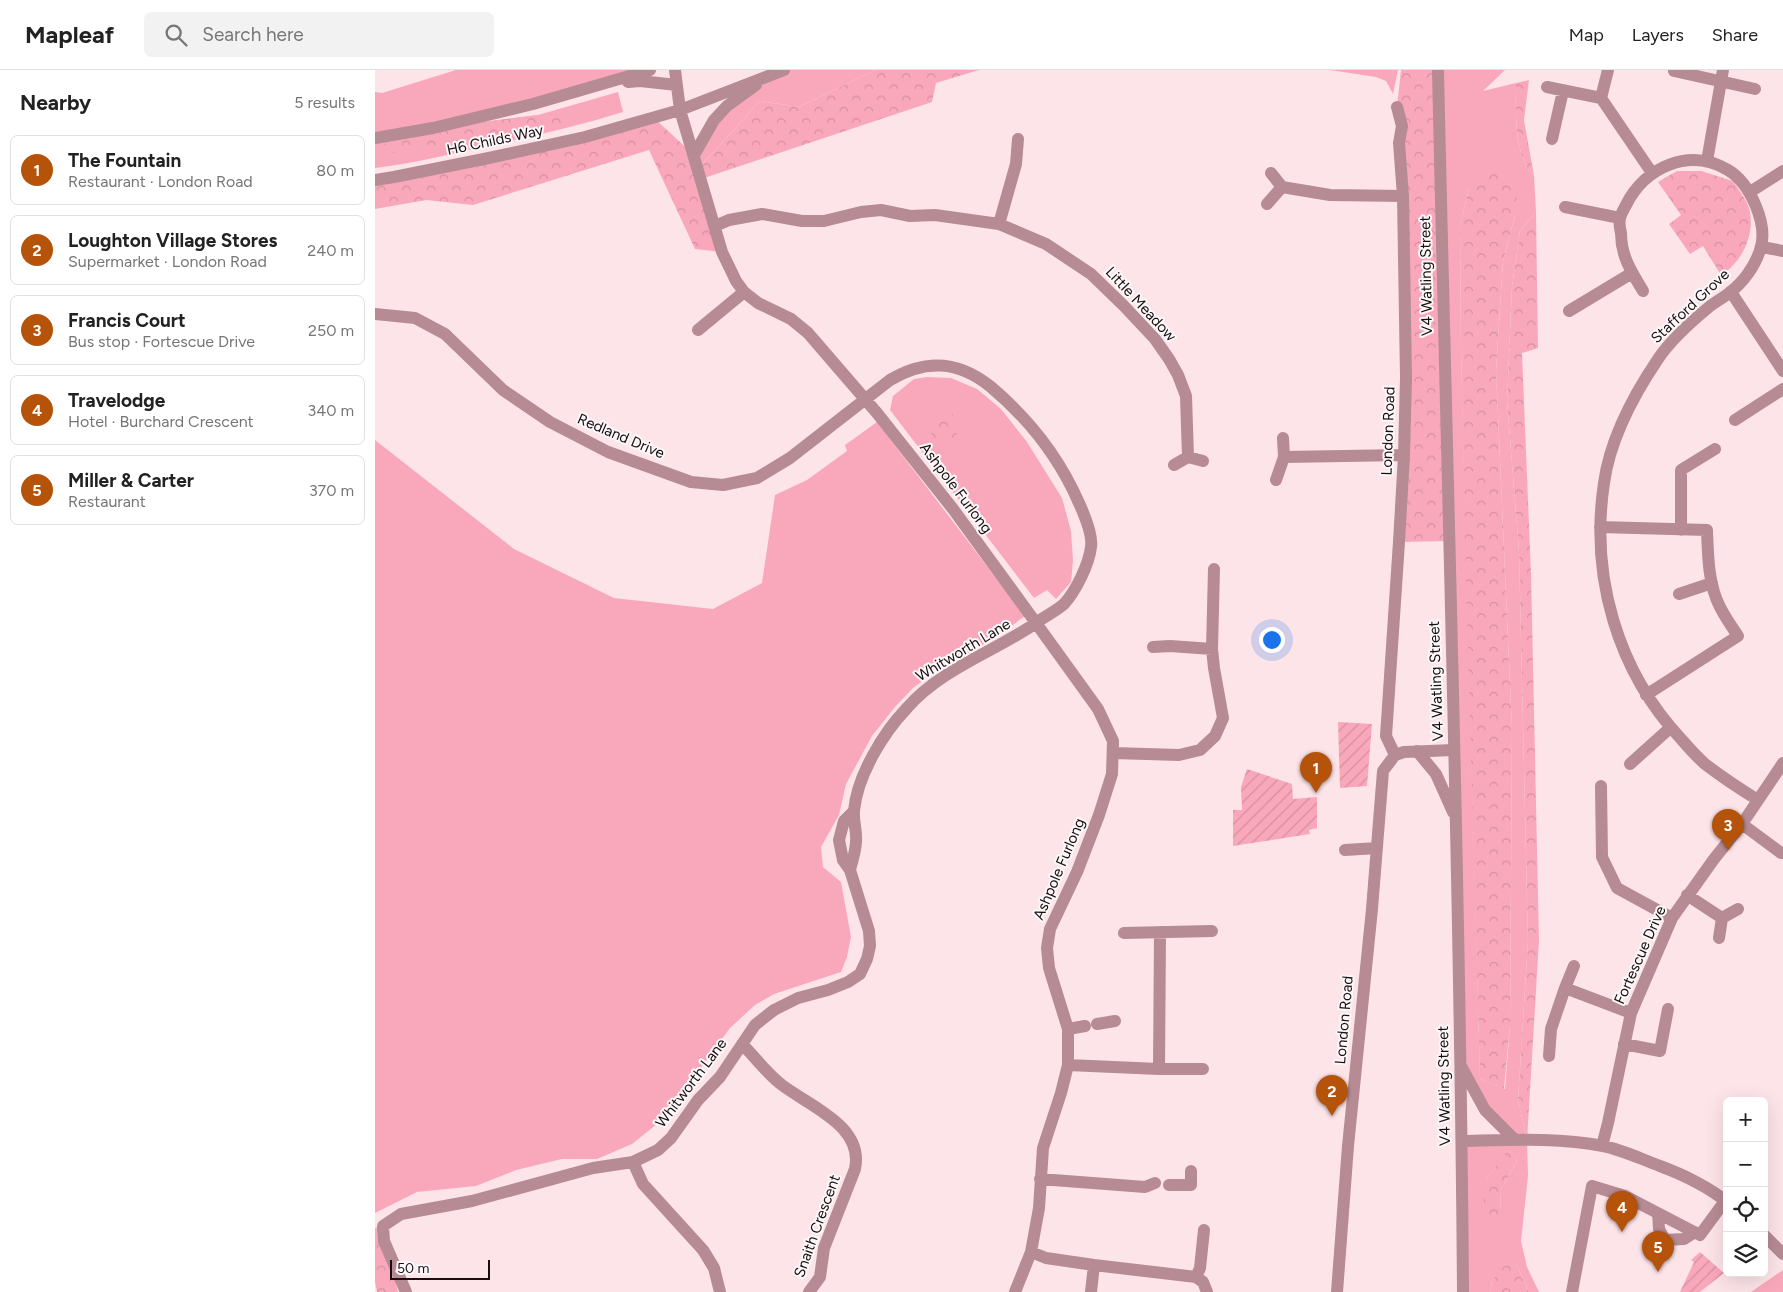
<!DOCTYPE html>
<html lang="en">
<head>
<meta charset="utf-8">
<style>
  :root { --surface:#fff; --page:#f2f2f2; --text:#222; --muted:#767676; --line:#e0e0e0; --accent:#b45309 }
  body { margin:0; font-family:Figtree,sans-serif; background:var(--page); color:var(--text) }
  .controls { position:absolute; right:15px; bottom:15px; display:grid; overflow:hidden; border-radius:8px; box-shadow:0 5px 20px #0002 }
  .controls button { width:45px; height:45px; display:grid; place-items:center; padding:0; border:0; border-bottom:1px solid var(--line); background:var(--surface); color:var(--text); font:25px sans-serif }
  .scale { position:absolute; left:15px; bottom:12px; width:100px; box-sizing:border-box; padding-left:5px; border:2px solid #160e10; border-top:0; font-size:14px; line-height:18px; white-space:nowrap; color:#160e10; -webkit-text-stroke:4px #fcf7f8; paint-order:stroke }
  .you { position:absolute; left:896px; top:569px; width:18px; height:18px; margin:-12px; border:4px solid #fff; border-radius:50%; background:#1a73e8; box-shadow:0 0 0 8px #1a73e833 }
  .badge { display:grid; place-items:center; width:32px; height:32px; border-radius:50%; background:var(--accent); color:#fff; font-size:16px; font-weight:700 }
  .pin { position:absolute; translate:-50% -41px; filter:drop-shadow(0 1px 2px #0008) }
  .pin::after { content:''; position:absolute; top:26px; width:18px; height:15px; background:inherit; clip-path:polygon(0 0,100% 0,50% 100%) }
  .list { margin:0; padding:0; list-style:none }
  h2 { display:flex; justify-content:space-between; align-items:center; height:65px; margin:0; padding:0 20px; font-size:21px }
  h2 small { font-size:16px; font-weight:400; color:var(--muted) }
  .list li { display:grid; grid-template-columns:32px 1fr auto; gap:15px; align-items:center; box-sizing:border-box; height:70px; margin:0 10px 10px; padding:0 10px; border:1px solid var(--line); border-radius:8px }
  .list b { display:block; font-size:19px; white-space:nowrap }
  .list p { margin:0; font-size:16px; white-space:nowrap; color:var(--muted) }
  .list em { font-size:16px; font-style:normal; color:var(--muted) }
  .icon { flex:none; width:28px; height:28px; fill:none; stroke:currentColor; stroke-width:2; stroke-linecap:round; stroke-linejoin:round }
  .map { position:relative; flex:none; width:1408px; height:1222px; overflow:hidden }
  header { display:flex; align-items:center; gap:30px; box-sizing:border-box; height:70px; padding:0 25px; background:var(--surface); border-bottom:1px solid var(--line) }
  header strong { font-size:24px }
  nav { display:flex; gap:28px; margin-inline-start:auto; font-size:18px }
  .search { width:350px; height:45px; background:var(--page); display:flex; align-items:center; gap:12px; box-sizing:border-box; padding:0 18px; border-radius:8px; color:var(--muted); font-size:19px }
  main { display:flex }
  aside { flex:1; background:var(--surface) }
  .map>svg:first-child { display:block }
  .grass { fill:#f9a8bb; fill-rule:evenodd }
  .forest { fill:url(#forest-crowns) }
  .garden { fill:url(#garden-furrows) }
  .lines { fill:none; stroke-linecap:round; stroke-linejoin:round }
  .minor { stroke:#b68b94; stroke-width:12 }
  .labels { text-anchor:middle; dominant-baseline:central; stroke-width:4; stroke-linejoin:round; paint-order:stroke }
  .street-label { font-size:15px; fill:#160e10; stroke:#fcf7f8 }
</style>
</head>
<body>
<header>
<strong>Mapleaf</strong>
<div class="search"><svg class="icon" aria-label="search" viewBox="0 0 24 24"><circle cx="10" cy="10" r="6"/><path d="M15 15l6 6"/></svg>Search here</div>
<nav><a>Map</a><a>Layers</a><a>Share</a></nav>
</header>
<main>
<aside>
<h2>Nearby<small>5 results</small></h2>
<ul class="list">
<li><span class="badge">1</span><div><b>The Fountain</b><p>Restaurant · London Road</p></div><em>80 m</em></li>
<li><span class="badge">2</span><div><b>Loughton Village Stores</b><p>Supermarket · London Road</p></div><em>240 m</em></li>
<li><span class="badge">3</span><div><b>Francis Court</b><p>Bus stop · Fortescue Drive</p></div><em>250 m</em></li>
<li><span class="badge">4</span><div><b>Travelodge</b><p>Hotel · Burchard Crescent</p></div><em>340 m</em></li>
<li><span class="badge">5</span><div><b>Miller &amp; Carter</b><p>Restaurant</p></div><em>370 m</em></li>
</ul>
</aside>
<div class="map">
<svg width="1408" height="1222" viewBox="0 0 1408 1222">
  <defs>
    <pattern id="forest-crowns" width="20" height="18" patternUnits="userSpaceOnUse" patternTransform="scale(1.25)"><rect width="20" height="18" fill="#f9a8bb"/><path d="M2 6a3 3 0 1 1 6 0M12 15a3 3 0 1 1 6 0" fill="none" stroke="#d58fa0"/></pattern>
    <pattern id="garden-furrows" width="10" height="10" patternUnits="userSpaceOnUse" patternTransform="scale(1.25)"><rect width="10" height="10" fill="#f9a8bb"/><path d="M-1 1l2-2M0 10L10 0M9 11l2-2" fill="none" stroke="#d58fa0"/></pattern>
  </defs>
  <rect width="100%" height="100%" fill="#fde4e9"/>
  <path class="grass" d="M81 0H275L0 68V22L7 23Z
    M409 0H500L424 37 385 31 323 99 319 85 352 36Z
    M955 0H1023L1018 24 1011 11 1001 7Z
    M1063 0H1130L1108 21 1141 13C1141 40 1138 86 1159 106L1161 142 1145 161 1137 217 1132 331 1144 481 1153 872 1143 1030 1152 1070 1153 1106 1146 1171 1152 1197 1164 1222H1154L1141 1194 1117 1211 1115 1222H1088L1087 1071 1139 1070 1110 1040 1085 994ZM1094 119 1140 145 1128 191 1121 300 1137 659 1135 956 1130 1019 1105 1009 1086 281 1085 156ZM1134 1080 1142 1091 1125 1121 1126 1140 1111 1109Z
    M243 22 248 42C200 57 151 68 102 78 68 86 35 94 0 98V71L100 53 163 45Z
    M552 307 576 308 602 319 626 339 652 372 687 428 696 461 698 491 696 512 681 529 672 520 659 528 515 340 518 326 539 309Z
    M502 352 650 546 620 568 561 601 538 618 520 637 497 666 471 714 464 745 446 777 448 797 466 812 476 867 472 887 466 902 399 924 380 935 355 958 287 1050 257 1074 222 1089H187L141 1100 101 1116 42 1122 0 1143V370L139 479 239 528 338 539 387 513 400 425 432 410 472 381 470 375Z
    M1408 1200V1222H1376Z"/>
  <path class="forest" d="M500 0H604L561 13 557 32 326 109 347 182 320 179 274 80 98 135 51 130 0 139V110L278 47 319 85 323 99 385 31 424 37Z
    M1026 0H1063L1073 471 1024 472 1029 385 1022 37Z
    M1154 10 1149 50 1159 106C1138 86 1141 40 1141 13Z
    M196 44V53L85 73 0 85V76L100 53 163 45Z
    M1131 98 1143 112 1140 145 1128 191 1121 300 1137 659 1135 956 1129 1019 1105 1009 1091 510 1086 281 1085 156 1094 119 1113 103Z
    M1302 101H1326L1358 111C1363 119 1371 129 1374 138 1381 162 1368 192 1346 205L1328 176 1315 184 1294 154 1306 145 1283 112Z
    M1161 142 1163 278 1147 283 1156 504 1164 871 1152 1070 1143 1030 1153 872 1144 481 1132 331 1137 217 1145 161Z
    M578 344 583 369 558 374 554 348Z
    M1134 1079 1142 1091 1125 1121 1126 1140 1119 1163 1109 1151 1108 1135 1111 1109Z
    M8 1156 23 1222H2L0 1212V1158Z
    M1141 1194 1154 1222H1115L1117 1211 1129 1196Z"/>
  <path class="garden" d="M963 652 997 654 992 716 965 718Z
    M872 699 917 714 918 729 942 727V758L934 760 935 764 858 776V740H867L866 717Z
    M1325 1182 1349 1203 1325 1222H1305L1319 1192 1316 1190Z"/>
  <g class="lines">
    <path class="minor" d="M300 0 305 40 347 182 361 211 369 222 383 233 416 249 433 263 502 343 578 439 661 553 723 639 738 671 737 704 724 745 702 802 675 859 672 878 674 898 693 959V995L686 1023 668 1078 664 1138 656 1182 640 1222
      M1063 0C1072 407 1085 815 1088 1222
      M1299 1 1380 19
      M253 12 265 11 302 15
      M1172 17 1226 28 1277 103
      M1226 28 1233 0
      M0 68 58 58 158 34 275 0
      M1177 69 1188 21
      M319 85 339 50 352 36 381 15
      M1332 91 1348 0
      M896 103 907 117
      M0 110 19 107 109 89 210 67 305 40 409 0
      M907 117 955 125 1028 126
      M1375 122 1408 101
      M892 134 907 117
      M1190 137 1245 148
      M624 154 641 94 643 69
      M340 156 354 150 387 144 427 151H449L486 142 506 140 535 146 560 145 624 154 671 174 716 204 749 236 780 269 794 289 803 305 811 326 813 387
      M1387 177 1408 181
      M1268 221C1256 201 1246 186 1246 163 1245 159 1244 153 1245 148 1246 144 1249 139 1251 135 1270 97 1314 77 1353 100 1375 113 1394 155 1385 180 1380 196 1368 213 1354 223 1348 228 1340 232 1334 237 1317 251 1295 271 1283 289 1258 326 1235 369 1229 413 1215 506 1242 601 1307 670 1314 678 1322 687 1330 694 1347 707 1365 719 1383 730
      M1356 222 1408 301
      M1194 241 1257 203
      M0 244 40 248 70 264 128 320 175 352 233 382 316 412 348 415 382 408 415 388 515 310C550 289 583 290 616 317 654 349 684 387 704 433 709 444 718 465 716 477 714 494 701 521 689 534 681 541 669 547 661 553 619 582 566 599 532 638 508 663 482 706 479 741 478 751 482 761 481 771 481 781 477 791 475 800
      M323 260 369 222
      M1360 350 1408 319
      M908 368 909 387
      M799 395 813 387 828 391
      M901 410 909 387 1029 385
      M1225 457 1332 460C1333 485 1333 514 1345 537 1350 547 1357 557 1363 566L1271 625
      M1306 460V400L1340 379
      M1304 524 1337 513
      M778 577 795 576 837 579
      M1042 681 1061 704 1078 742
      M738 683 804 685 825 680 840 666 848 648 839 598 837 579 839 499
      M1020 685 1011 666 1024 472 1029 385 1031 308 1028 126 1024 73 1027 56 1022 37
      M1255 694 1295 658
      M1226 716 1227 787 1242 818 1297 848
      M1367 754 1406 783
      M970 780 1002 778
      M1312 825 1347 848
      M749 863 837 861
      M1344 868 1347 848 1363 839
      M1190 918 1199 896
      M722 954 740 951
      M693 959 710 956
      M367 974C380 987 392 1004 407 1015 436 1037 489 1056 480 1099L449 1178 445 1207 434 1222
      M1249 974 1285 981 1293 939
      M1174 986 1176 959 1190 918 1256 943
      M693 995 784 999H828
      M1086 996 1110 1040 1140 1070
      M784 999 785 862
      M1087 1071C1132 1070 1184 1067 1228 1076 1248 1080 1266 1089 1285 1096 1309 1105 1332 1116 1352 1132
      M1227 1076 1233 1053 1256 943 1297 848 1339 789 1367 754 1408 693
      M258 1092 268 1114 328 1180 339 1198 345 1222
      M665 1109 770 1117 780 1113
      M794 1115H816V1101
      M1283 1143 1284 1159 1290 1170 1309 1169 1320 1162
      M1389 1165 1408 1184
      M656 1182 671 1188 719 1195 821 1207 828 1212 832 1222
      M821 1207 825 1198 829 1160
      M31 1222 9 1171 8 1156 26 1144 97 1131 218 1098 258 1092 283 1080 296 1068 323 1030 345 1007 380 955 399 940 423 928 453 920 473 912 485 904 492 889 495 876 494 861 475 800 468 790 464 770 469 751 479 741
      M716 1222 719 1195
      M962 1222 973 1076 997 839 1008 701 1020 685 1029 682 1079 680
      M1197 1222 1217 1116 1250 1126 1325 1165 1350 1131"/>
  </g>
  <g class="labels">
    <g class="street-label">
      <text transform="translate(120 70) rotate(-12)">H6 Childs Way</text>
      <text transform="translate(1051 206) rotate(-91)">V4 Watling Street</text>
      <text transform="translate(766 234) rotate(47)">Little Meadow</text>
      <text transform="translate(1315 236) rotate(-43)">Stafford Grove</text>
      <text transform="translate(1013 361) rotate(-88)">London Road</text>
      <text transform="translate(246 366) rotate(23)">Redland Drive</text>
      <text transform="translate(581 418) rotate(53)">Ashpole Furlong</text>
      <text transform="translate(588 580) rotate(-31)">Whitworth Lane</text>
      <text transform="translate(1061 611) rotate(-92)">V4 Watling Street</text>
      <text transform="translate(684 799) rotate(-67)">Ashpole Furlong</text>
      <text transform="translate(1265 885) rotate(-66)">Fortescue Drive</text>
      <text transform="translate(969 950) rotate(-85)">London Road</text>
      <text transform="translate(316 1013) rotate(-53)">Whitworth Lane</text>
      <text transform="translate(1069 1016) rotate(-91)">V4 Watling Street</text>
      <text transform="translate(442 1156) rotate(-70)">Snaith Crescent</text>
    </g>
  </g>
</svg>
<div class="controls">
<button>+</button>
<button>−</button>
<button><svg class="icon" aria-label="locate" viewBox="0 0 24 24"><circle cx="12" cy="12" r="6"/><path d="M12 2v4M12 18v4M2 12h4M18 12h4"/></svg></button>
<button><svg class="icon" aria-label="layers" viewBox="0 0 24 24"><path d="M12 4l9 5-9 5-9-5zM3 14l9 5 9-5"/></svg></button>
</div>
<div class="scale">50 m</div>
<div class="you"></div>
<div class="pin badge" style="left:941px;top:723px">1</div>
<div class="pin badge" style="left:957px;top:1046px">2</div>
<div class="pin badge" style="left:1353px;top:780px">3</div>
<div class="pin badge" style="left:1247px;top:1162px">4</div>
<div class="pin badge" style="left:1283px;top:1202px">5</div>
</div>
</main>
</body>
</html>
